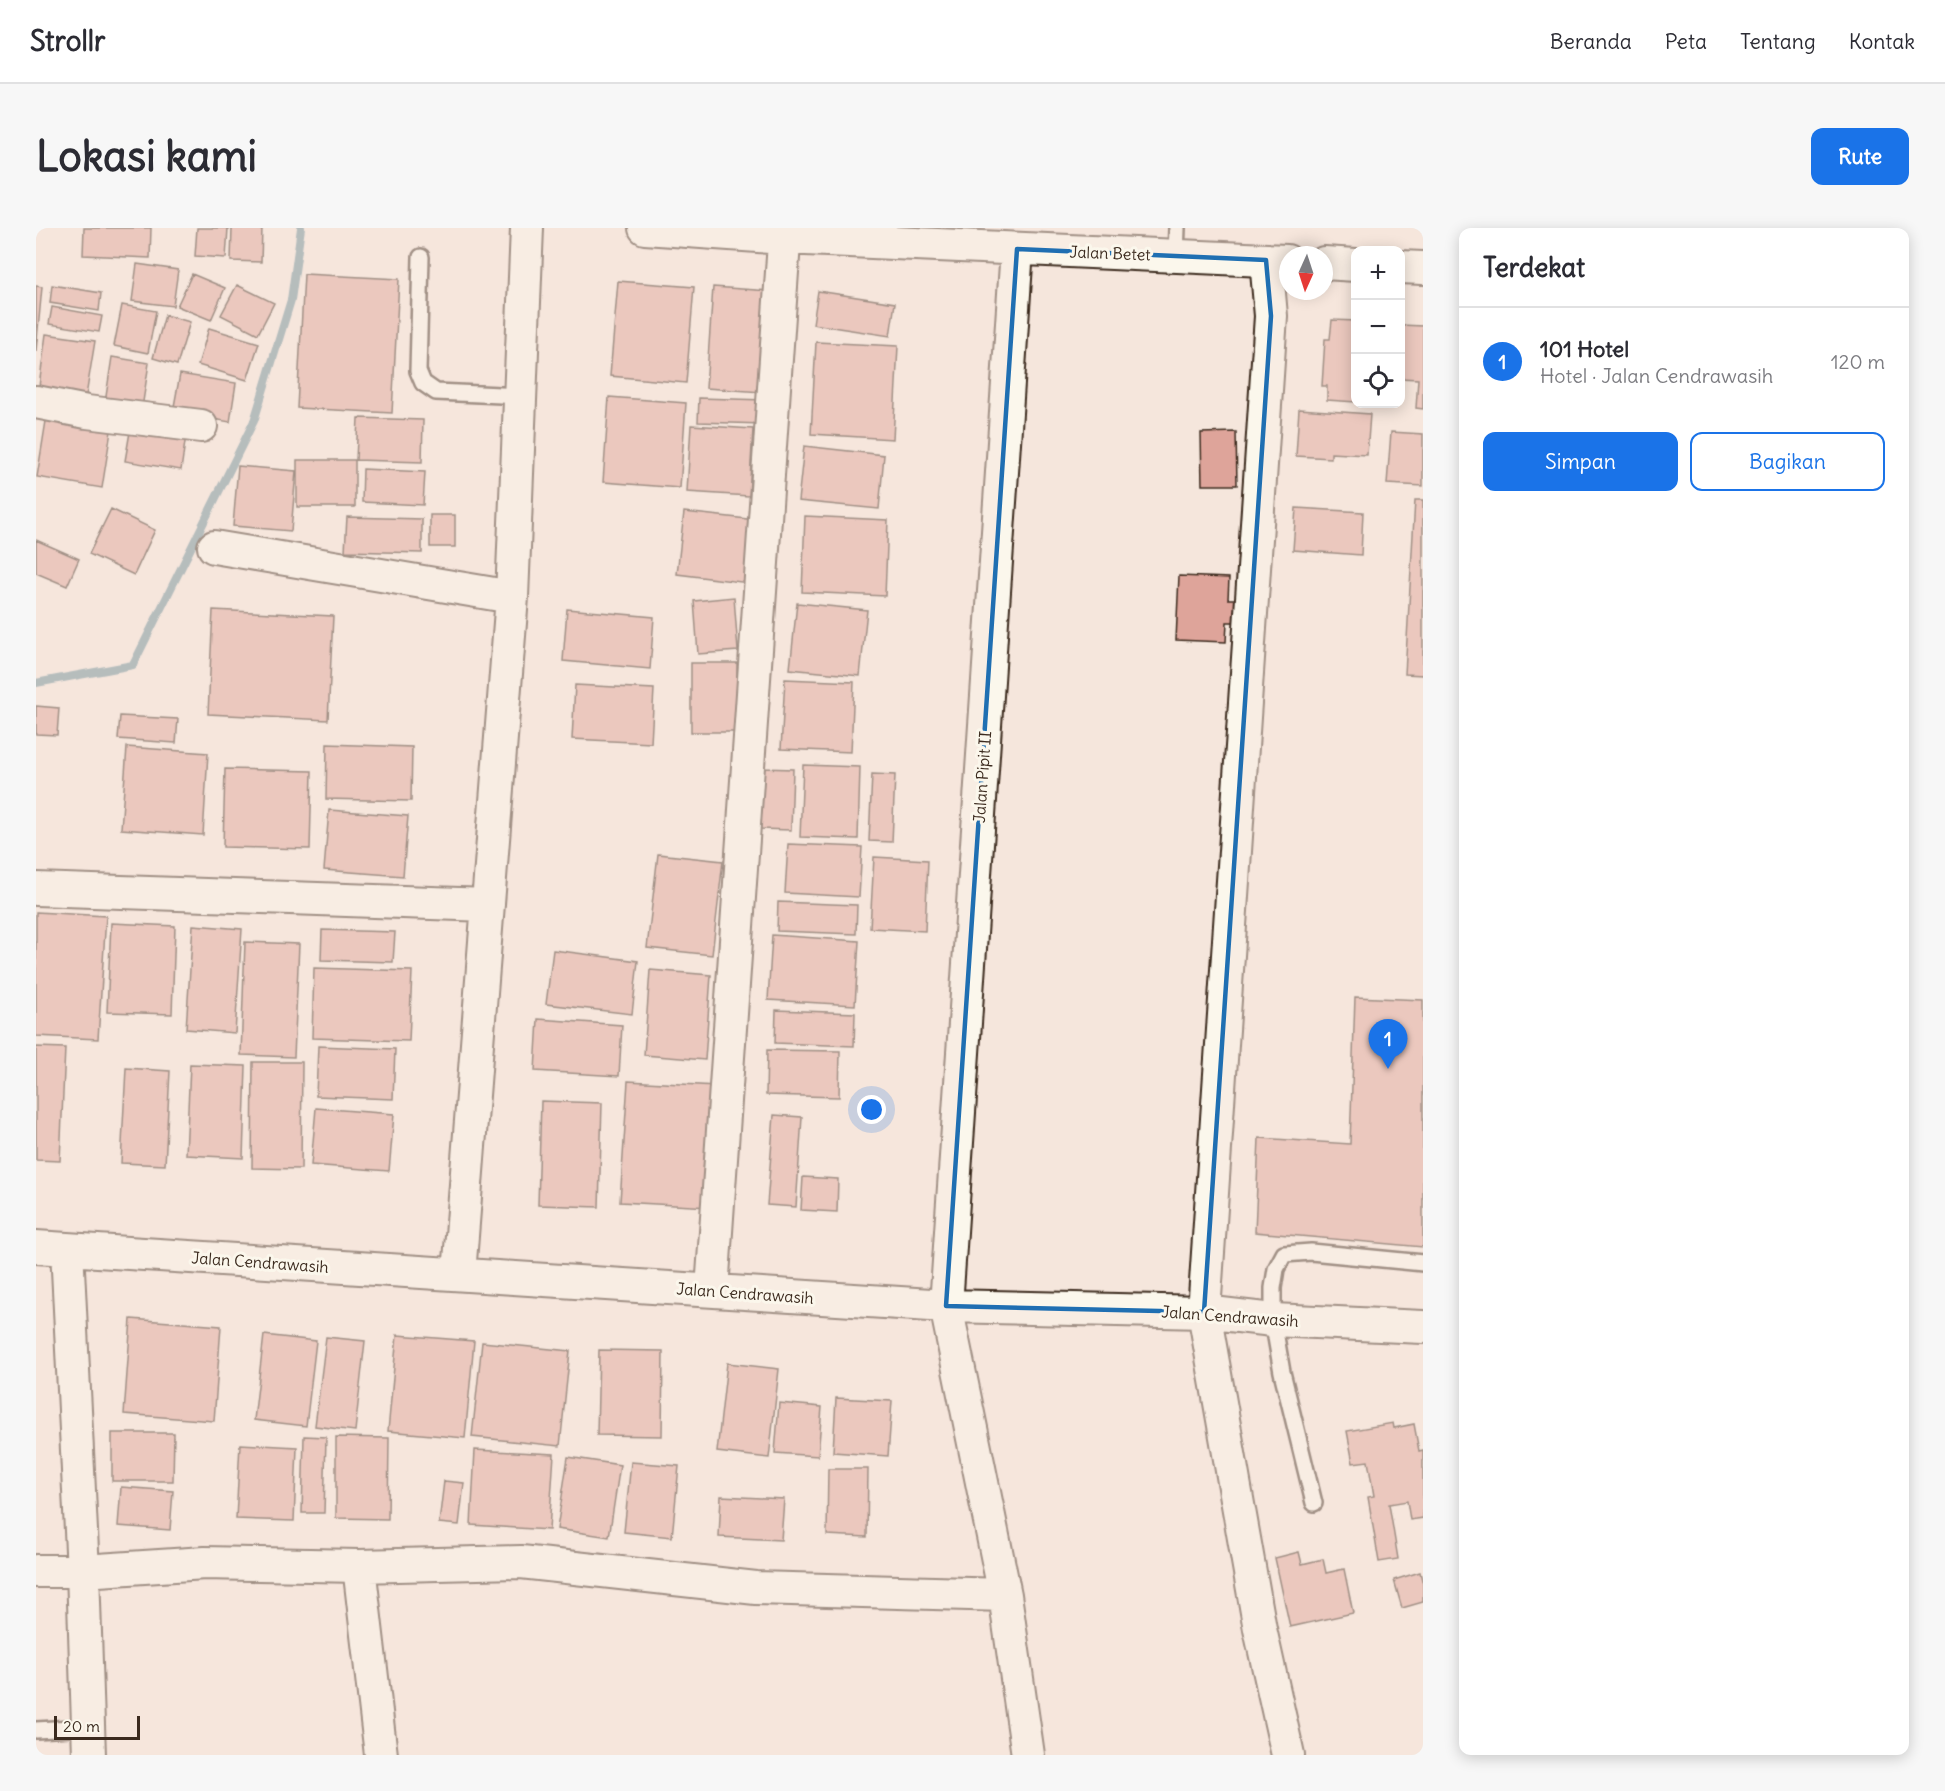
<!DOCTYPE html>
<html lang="id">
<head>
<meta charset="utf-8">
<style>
  :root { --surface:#fff; --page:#f7f7f7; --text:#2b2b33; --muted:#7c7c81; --line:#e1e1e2; --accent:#1a73e8 }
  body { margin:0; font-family:Delius,sans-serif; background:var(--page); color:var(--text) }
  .controls { position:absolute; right:18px; top:18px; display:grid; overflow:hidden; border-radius:12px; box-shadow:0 3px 15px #0003 }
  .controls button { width:54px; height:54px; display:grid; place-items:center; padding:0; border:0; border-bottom:2px solid var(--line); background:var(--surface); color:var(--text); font:30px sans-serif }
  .compass { position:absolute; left:1243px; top:18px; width:54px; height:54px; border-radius:50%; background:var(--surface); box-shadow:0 3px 15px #0003; rotate:183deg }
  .scale { position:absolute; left:18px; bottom:15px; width:86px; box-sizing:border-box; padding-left:6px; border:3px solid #3b2a1e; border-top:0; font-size:16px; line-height:21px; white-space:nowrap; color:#3b2a1e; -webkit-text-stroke:4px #fbf7ec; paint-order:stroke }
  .you { position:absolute; left:836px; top:882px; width:21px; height:21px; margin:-15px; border:4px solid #fff; border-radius:50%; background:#1a73e8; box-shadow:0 0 0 9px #1a73e833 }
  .badge { display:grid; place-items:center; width:39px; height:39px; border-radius:50%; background:var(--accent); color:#fff; font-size:20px; font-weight:700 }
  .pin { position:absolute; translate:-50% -50px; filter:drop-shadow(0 2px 3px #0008) }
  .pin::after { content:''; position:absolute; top:32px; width:21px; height:18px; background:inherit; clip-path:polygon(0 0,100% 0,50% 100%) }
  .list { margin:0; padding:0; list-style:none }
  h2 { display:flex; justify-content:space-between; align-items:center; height:78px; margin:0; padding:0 24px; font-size:26px }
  h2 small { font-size:20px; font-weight:400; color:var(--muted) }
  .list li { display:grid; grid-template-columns:39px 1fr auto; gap:18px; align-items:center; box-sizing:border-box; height:108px; padding:0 24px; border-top:2px solid var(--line) }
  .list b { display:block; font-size:22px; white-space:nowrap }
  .list p { margin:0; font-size:20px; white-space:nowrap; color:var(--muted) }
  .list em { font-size:20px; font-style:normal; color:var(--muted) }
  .actions { display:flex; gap:12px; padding:18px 24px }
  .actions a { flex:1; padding:14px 0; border:2px solid var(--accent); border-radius:12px; text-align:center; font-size:21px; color:var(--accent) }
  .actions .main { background:var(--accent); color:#fff }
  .icon { flex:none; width:33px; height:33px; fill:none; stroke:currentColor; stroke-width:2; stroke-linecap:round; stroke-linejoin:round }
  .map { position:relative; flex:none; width:1387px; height:1527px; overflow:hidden; border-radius:12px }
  header { display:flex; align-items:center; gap:36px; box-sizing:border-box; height:84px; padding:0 30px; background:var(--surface); border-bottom:2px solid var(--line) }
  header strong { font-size:28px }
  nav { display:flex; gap:33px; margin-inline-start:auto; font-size:21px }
  .intro { display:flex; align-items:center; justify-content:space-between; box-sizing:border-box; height:144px; padding:0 36px }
  h1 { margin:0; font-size:42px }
  .button { padding:15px 27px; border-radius:12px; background:var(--accent); color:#fff; font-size:21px; font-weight:700 }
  main { display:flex; gap:36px; padding:0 36px }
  aside { flex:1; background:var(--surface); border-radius:12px; box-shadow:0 3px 15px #0003 }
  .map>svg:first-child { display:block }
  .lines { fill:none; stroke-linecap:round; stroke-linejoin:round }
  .stream { stroke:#678c96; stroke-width:8 }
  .building { fill:#dea49a; stroke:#3b2a1e; stroke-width:1.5 }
  .service-casing { stroke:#3b2a1e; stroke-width:20 }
  .minor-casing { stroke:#3b2a1e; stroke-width:36 }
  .service { stroke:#fbf7ec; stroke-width:15 }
  .minor { stroke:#fbf7ec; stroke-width:32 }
  .marked { fill:none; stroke:#1f6fb2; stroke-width:4.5; stroke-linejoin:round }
  .labels { text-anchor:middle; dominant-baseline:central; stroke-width:6; stroke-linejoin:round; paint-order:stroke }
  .street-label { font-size:16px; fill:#3b2a1e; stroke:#fbf7ec }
</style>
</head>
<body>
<header>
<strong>Strollr</strong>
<nav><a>Beranda</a><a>Peta</a><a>Tentang</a><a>Kontak</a></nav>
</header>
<div class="intro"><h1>Lokasi kami</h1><a class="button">Rute</a></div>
<main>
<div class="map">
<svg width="1387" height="1527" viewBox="0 0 1387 1527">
  <rect width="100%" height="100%" fill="#f5e6dc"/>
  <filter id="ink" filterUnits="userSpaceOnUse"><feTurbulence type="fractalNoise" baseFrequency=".0167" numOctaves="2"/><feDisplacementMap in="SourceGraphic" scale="12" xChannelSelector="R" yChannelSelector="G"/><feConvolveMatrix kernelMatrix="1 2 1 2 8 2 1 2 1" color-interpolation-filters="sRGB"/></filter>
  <g filter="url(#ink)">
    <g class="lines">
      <path class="stream" d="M0 455 97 437 218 193 255 72 265 0"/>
    </g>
    <path class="building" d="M48 0H115L114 30 47 27Z
      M161 0H192L190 30 159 28Z
      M196 0H226L225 34 195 33Z
      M101 36 142 42 137 78 96 73Z
      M156 46 189 60 175 92 141 78Z
      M268 46 363 51 356 185 261 180Z
      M582 53 658 59 650 155 574 148Z
      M16 57 65 65 63 83 14 75Z
      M201 57 238 75 222 106 185 87Z
      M0 58 6 59 0 123Z
      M677 59 734 63 726 164 670 160Z
      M782 63 859 75 854 108 777 96Z
      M86 77 120 83 112 125 78 118Z
      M16 79 66 88 63 104 13 96Z
      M129 87 154 94 141 137 117 130Z
      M1296 92 1320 93V174L1291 172V158H1286L1289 111H1294Z
      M1364 97 1387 98V181L1380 180 1382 151 1364 150Z
      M173 100 223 115 211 152 162 137Z
      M10 106 59 113 49 174 2 166Z
      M780 114 862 118 857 211 775 206Z
      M76 129 113 135 106 180 69 175Z
      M144 146 200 155 194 194 137 184Z
      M573 169 650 175 644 260 567 254Z
      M663 170 729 172 728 196 662 194Z
      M1263 181 1334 186 1331 227 1295 225V230L1260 228Z
      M322 190 387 192 386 234 320 232Z
      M96 192 151 200 145 242 89 233Z
      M10 193 75 203 66 260 1 249Z
      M655 197 717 201 713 268 651 264Z
      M1200 204 1201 257H1166L1165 205Z
      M1355 204 1387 206V258L1351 256Z
      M768 218 848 227 843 281 762 273Z
      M261 232H319V279H261Z
      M202 238 260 243 255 303 197 298Z
      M327 241 389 244 387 277 326 274Z
      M1379 272H1387V447L1369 446Z
      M1260 280 1327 284 1325 327 1257 322Z
      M75 281 119 302 98 347 53 326Z
      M648 284 720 292 713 355 641 346Z
      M394 287H419V319H394Z
      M769 288 852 292 849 368 766 364Z
      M311 289 386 291V325L309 323Z
      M0 312 43 331 31 358 0 345Z
      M1143 348 1193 350 1192 371H1202L1201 394H1191L1190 414 1140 412Z
      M698 369 702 423 662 426 658 373Z
      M761 375 831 382 824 448 754 441Z
      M531 381 618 389 614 441 527 433Z
      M177 382 297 388 292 492 172 486Z
      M655 435H701V504H655Z
      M749 451 818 454 815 524 745 521Z
      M539 457 618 461 615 515 536 511Z
      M0 478 23 480 21 507 0 506Z
      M84 488 142 491 140 515 82 511Z
      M291 516 376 519 375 573 290 571Z
      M91 519 172 525 167 607 85 601Z
      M767 537 824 539 822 611 764 609Z
      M725 540 757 541 755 602 724 601Z
      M189 541 276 543 274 621 187 619Z
      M836 546 859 547 856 614 833 613Z
      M293 582 372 588 367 648 288 642Z
      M752 616 826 619 823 669 749 665Z
      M622 626 687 633 676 727 611 720Z
      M838 629 892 632 889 703 834 700Z
      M742 674 821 677 820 706 741 703Z
      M0 684 70 688 62 811 0 808Z
      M75 695 139 698 136 786 71 784Z
      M157 697 206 701 199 805 150 801Z
      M286 702 359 704 357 734 285 732Z
      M736 707 823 713 819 777 732 772Z
      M209 714 263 716 258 829 205 827Z
      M517 722 602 733 596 786 510 776Z
      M278 740 376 743 373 813 276 810Z
      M614 742 675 747 669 832 608 827Z
      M1319 769 1387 772V1019L1219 1004 1223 910 1314 916Z
      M740 782 819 785 818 818 739 815Z
      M502 791 586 797 583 848 499 843Z
      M282 818 359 821 357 871 280 868Z
      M0 819 29 820 24 933 0 932Z
      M731 822 804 823 803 869 730 867Z
      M217 834H266L265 941 216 940Z
      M154 836 210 838 207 930 150 927Z
      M90 840 134 843 129 937 85 935Z
      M592 853 680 858 674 979 584 974Z
      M505 873 566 875 563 979 502 977Z
      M280 880 358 886 353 943 275 937Z
      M738 887 766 889 760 979 731 977Z
      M767 949 802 951 801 984 765 982Z
      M95 1091 185 1098 178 1193 88 1186Z
      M228 1107 280 1113 270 1198 218 1192Z
      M361 1107 438 1113 429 1210 352 1203Z
      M290 1109 329 1113 319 1203 279 1198Z
      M446 1114 534 1123 524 1218 436 1209Z
      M563 1122 627 1123 626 1208 561 1207Z
      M691 1135 743 1141 733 1230 681 1224Z
      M800 1170 856 1173 852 1228 797 1224Z
      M743 1175 786 1179 782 1228 739 1225Z
      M1357 1195 1358 1200 1378 1196 1383 1223 1387 1222V1290L1374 1292 1371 1273 1353 1276 1362 1331 1343 1334 1332 1269 1338 1268 1332 1233 1317 1235 1311 1203Z
      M76 1205H138L137 1253H76Z
      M268 1208 290 1209 288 1285H266Z
      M300 1209 353 1210 352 1291 300 1290Z
      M204 1216 261 1219 258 1293 200 1291Z
      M439 1222 518 1226 513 1302 435 1297Z
      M532 1229 584 1237 573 1309 521 1301Z
      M595 1234 643 1238 636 1309 588 1304Z
      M792 1241H832L831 1309 791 1307Z
      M408 1253 428 1255 423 1297 403 1295Z
      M85 1259 137 1263 134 1302 82 1298Z
      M685 1268 748 1271 745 1312 683 1309Z
      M1263 1324 1266 1336 1287 1331 1290 1345 1308 1341 1317 1385 1254 1399 1239 1330Z
      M1384 1344 1387 1356V1374L1366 1380 1358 1352Z"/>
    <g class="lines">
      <g class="service-casing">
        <path id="service" d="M1140 28 1141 0
          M385 29 382 143 387 155 400 164 484 168
          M1278 1275 1246 1144 1237 1092V1060L1240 1041 1248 1026 1275 1024 1387 1035
          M0 1502 53 1499"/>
      </g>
      <g class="minor-casing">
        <path id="minor" d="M609 0 748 10 1251 33
          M981 21 910 1078 969 1367 992 1527
          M1230 32 1235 88 1168 1084 1224 1401 1252 1527
          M1288 35 1320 37
          M1364 39 1387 40
          M0 174 51 184 165 198
          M178 319 476 369
          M0 661 452 677
          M0 1019 910 1078 1168 1084 1237 1092 1387 1099
          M31 1021 47 1343 53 1527
          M423 1046 476 369 491 0
          M676 1062 749 0
          M323 1338 345 1527
          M0 1343H47L169 1335 323 1338 485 1334 720 1360 969 1367"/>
      </g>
      <use href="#service" class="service"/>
      <use href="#minor" class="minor"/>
    </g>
  </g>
  <path d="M0 0H1387V1527H0ZM981 21 1230 32 1235 88 1168 1084 910 1078Z" fill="#f5e6dc" fill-opacity=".55" fill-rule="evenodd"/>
  <path class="marked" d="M981 21 1230 32 1235 88 1168 1084 910 1078Z"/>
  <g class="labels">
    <g class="street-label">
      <text transform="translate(1074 25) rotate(2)">Jalan Betet</text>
      <text transform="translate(946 549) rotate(-86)">Jalan Pipit II</text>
      <text transform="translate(224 1034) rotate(4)">Jalan Cendrawasih</text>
      <text transform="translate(709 1065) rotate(4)">Jalan Cendrawasih</text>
      <text transform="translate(1194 1088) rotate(4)">Jalan Cendrawasih</text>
    </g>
  </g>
</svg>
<div class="controls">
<button>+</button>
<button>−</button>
<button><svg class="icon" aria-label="locate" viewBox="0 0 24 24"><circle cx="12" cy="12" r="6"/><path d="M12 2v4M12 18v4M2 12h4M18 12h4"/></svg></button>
</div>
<svg class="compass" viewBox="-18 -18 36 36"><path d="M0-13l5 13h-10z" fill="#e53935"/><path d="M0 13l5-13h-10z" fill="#7c7c81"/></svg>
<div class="scale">20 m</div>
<div class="you"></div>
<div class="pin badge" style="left:1352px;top:841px">1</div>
</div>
<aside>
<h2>Terdekat<small></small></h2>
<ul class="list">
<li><span class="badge">1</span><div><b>101 Hotel</b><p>Hotel · Jalan Cendrawasih</p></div><em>120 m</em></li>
</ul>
<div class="actions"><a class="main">Simpan</a><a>Bagikan</a></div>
</aside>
</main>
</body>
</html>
